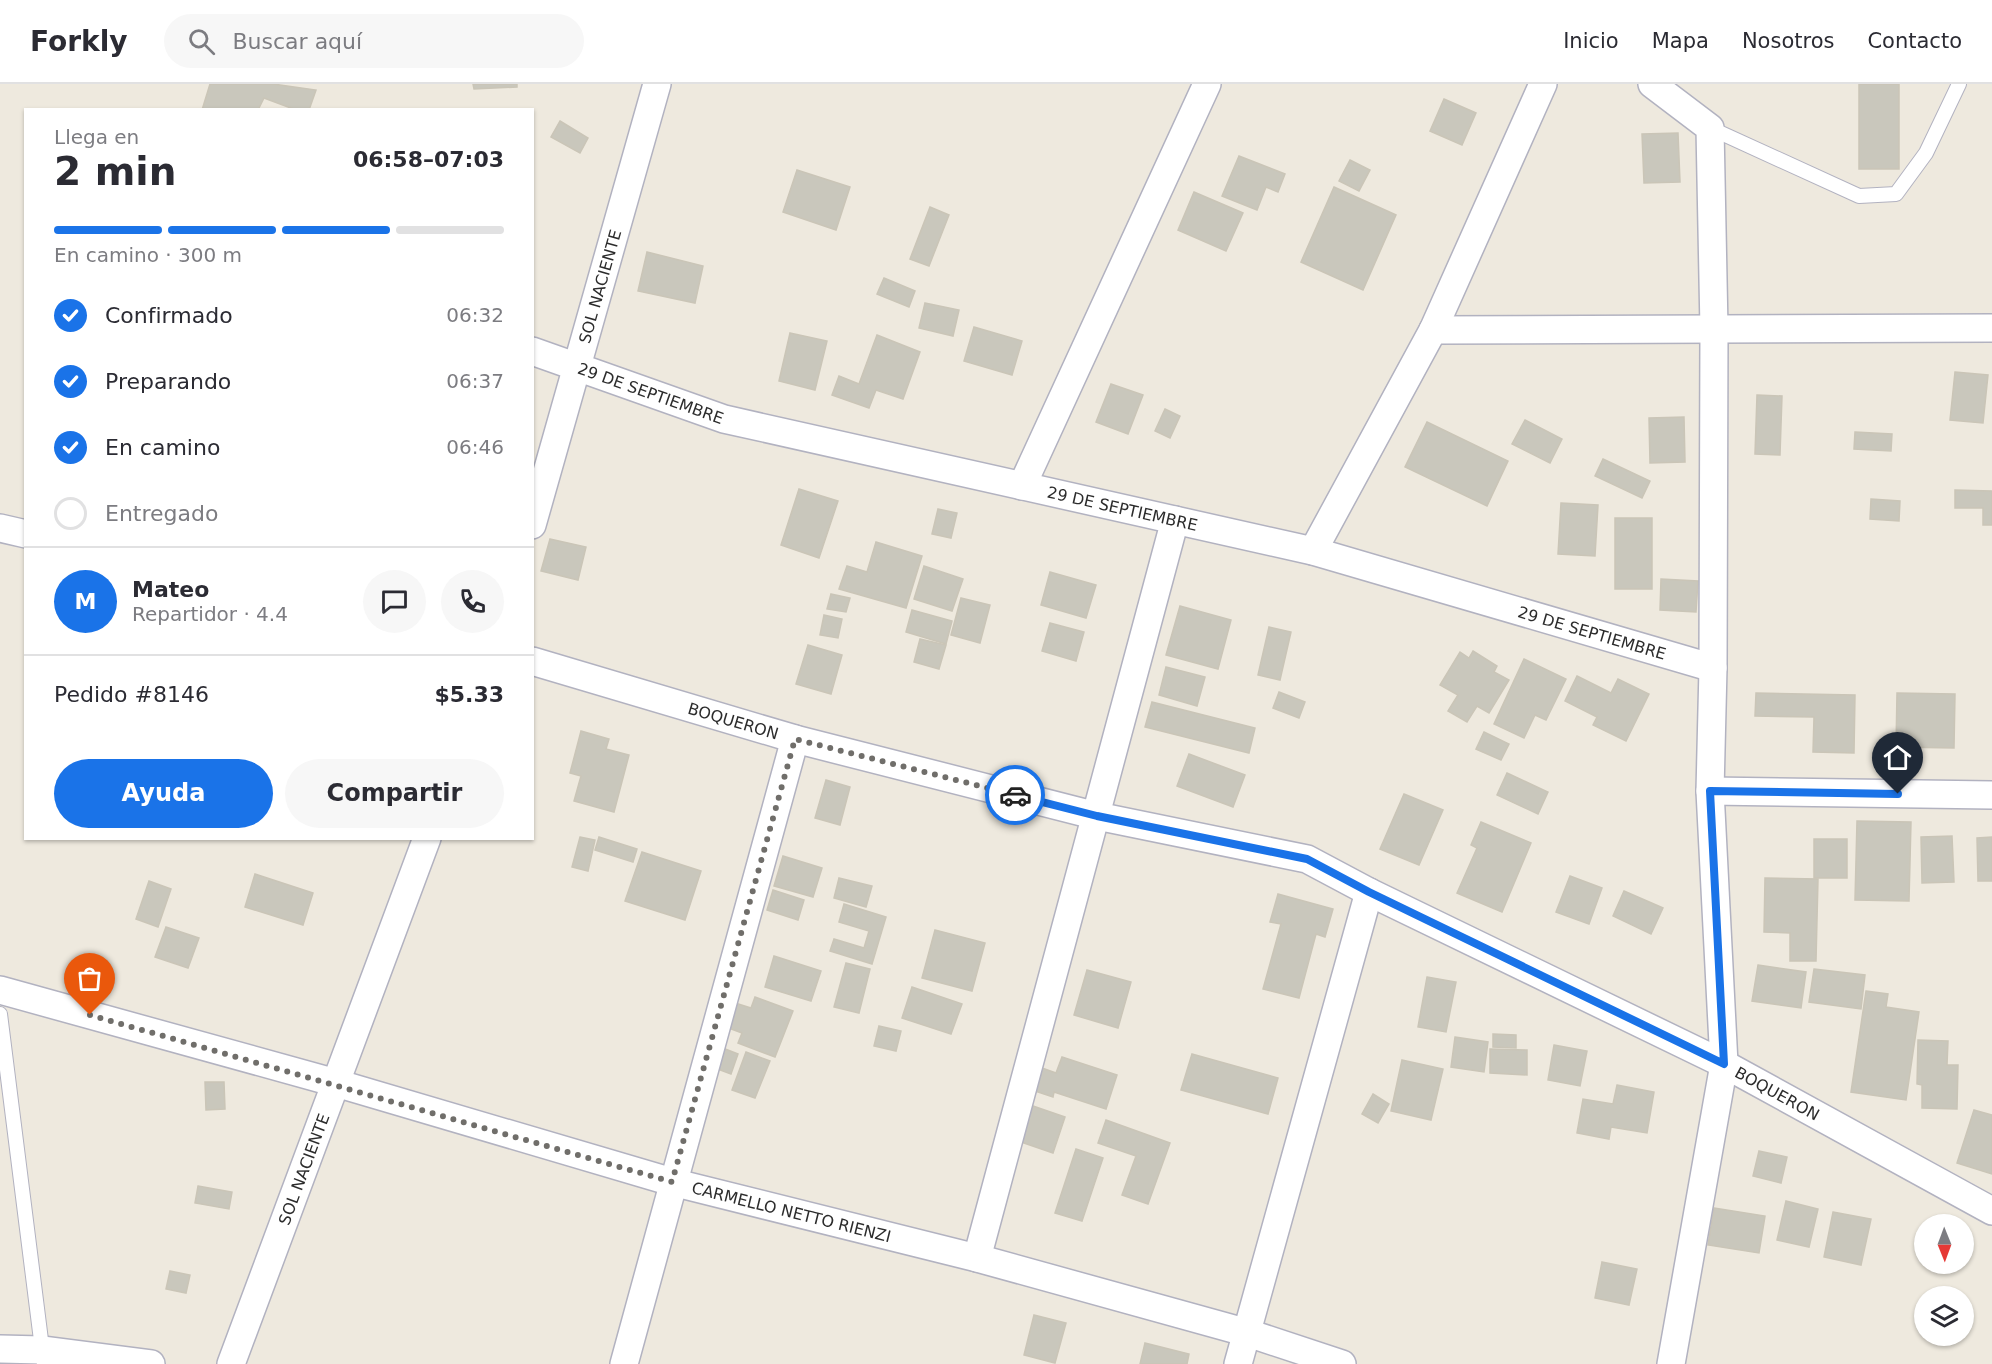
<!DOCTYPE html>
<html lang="es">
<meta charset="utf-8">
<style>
body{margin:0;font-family:"DejaVu Sans",sans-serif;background:#f7f7f7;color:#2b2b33;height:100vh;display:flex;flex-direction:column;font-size:22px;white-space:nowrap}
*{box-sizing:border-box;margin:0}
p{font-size:20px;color:#7c7c81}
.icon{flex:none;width:33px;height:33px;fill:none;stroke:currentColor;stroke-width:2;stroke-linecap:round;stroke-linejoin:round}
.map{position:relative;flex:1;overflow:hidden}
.panel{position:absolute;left:24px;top:24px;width:510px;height:732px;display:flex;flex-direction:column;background:#fff;border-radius:0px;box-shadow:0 2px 4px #0004}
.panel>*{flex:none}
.needle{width:39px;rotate:179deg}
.controls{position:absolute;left:1914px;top:1130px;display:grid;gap:12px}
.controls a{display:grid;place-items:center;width:60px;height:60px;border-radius:50%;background:#fff;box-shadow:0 2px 4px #0004;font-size:30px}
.pin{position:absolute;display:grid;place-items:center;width:51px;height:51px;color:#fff;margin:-62px -26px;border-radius:50% 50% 50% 0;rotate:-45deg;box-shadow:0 0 6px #0007}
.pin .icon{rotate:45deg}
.courier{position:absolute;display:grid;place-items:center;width:60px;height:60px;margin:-30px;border:4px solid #1a73e8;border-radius:50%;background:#fff;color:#222;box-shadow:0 2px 8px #0007}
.overview em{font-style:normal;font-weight:600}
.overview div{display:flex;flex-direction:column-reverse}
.overview{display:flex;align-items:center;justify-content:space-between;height:102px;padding:0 30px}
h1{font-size:39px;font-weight:600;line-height:45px}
.bar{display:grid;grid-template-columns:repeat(4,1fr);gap:9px 6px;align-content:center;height:72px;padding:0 30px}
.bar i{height:8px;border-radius:4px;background:#e1e1e2}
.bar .on{background:#1a73e8}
.bar p{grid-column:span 4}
.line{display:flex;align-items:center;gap:15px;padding:0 30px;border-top:2px solid #e1e1e2}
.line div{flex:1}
.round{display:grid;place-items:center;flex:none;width:63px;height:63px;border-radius:32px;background:#f7f7f7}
ol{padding:0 30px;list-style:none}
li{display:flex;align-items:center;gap:18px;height:66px}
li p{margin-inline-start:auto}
li .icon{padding:6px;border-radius:50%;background:#1a73e8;color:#fff;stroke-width:4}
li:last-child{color:#7c7c81}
li i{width:33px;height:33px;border:3px solid #e1e1e2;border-radius:50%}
.action{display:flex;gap:12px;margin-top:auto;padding:12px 30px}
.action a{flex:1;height:69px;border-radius:36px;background:#1a73e8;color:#fff;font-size:24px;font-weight:600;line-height:69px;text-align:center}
.action a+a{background:#f7f7f7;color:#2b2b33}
header{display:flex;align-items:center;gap:36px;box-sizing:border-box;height:84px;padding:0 30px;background:#fff;border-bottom:2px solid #e1e1e2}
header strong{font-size:28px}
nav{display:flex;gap:33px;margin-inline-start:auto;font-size:21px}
.search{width:420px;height:54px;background:#f7f7f7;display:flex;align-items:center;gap:15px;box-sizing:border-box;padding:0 21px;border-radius:33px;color:#7c7c81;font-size:22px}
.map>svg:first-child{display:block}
.building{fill:#c9c7bc;stroke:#cac5b7;stroke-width:1.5}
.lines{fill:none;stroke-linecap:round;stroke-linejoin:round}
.lane-casing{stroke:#b2b2c0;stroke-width:16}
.street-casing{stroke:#b2b2c0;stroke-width:30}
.lane{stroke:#fff;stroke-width:14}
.street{stroke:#fff;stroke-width:27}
.done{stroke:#706e6a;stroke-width:6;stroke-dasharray:0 10.8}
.route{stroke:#1a73e8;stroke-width:8}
.labels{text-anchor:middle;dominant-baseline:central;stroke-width:4.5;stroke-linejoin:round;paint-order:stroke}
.street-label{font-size:16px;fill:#2c2c2c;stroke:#fff}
</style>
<header>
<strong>Forkly</strong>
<div class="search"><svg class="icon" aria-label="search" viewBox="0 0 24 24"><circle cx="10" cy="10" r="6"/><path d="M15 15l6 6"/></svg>Buscar aquí</div>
<nav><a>Inicio</a><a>Mapa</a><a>Nosotros</a><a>Contacto</a></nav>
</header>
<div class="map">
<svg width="1992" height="1280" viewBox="0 0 1992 1280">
<rect width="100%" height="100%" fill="#eee9de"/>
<g class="building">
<polygon points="210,0 273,0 316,6 309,26 296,26 264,14 258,26 202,26"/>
<polygon points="473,0 517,0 517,3 474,5"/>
<rect x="1859" y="0" width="40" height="85"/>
<polygon points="1444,15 1476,29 1462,61 1430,47"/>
<polygon points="560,37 588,54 580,69 551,53"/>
<polygon points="1678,49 1680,98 1644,99 1642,50"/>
<polygon points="1239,72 1285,90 1278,108 1266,103 1257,126 1222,112"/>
<polygon points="1350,76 1370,86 1359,107 1339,97"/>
<polygon points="797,86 850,103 836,146 783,128"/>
<polygon points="1334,103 1396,131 1363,206 1301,178"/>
<polygon points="1194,108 1243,129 1226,167 1178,146"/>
<polygon points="930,123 949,131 929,182 910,175"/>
<polygon points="647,168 703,182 695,219 638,207"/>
<polygon points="884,194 915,207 909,223 877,210"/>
<polygon points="925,219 959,226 953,252 919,244"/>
<polygon points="974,243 1022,257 1012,291 964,277"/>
<polygon points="790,249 827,257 815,306 779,297"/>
<polygon points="877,251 920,268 903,315 876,306 869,324 832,311 839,292 859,300"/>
<polygon points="1955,288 1988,291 1983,339 1950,336"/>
<polygon points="1111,300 1143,311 1128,350 1096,338"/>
<polygon points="1757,311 1782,312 1780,371 1755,370"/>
<polygon points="1165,325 1180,332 1170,354 1155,347"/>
<polygon points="1684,333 1685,378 1650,379 1649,334"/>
<polygon points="1525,336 1562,355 1550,379 1512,360"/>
<polygon points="1427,338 1508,377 1487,422 1405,383"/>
<polygon points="1855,348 1892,350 1891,367 1854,365"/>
<polygon points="1603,375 1650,397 1642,414 1595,392"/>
<polygon points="799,405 838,417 819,474 781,461"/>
<polygon points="1955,406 1992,407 1992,441 1983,441 1983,424 1955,424"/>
<polygon points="1871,415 1900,417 1899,437 1870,435"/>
<polygon points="1561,419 1598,421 1595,472 1558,470"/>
<polygon points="938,425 957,429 951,454 932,450"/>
<rect x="1615" y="434" width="37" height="71"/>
<polygon points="550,455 586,463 578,496 541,487"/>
<polygon points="876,458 922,472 906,524 839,505 847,482 867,488"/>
<polygon points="924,482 963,495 952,527 914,515"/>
<polygon points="1050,488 1096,501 1086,534 1041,521"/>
<polygon points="1661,495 1698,497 1696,528 1660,526"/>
<polygon points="831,510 850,514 846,528 827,525"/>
<polygon points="961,514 990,521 980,559 951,551"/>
<polygon points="1180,522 1231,536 1218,585 1166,571"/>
<polygon points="912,526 952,537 946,560 906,548"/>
<polygon points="824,531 842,535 838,554 820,551"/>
<polygon points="1050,539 1084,548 1076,577 1042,567"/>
<polygon points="1269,543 1291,548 1280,596 1258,591"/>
<polygon points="920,555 946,561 939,585 914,578"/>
<polygon points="808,561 842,571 831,610 796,600"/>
<polygon points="1473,567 1497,582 1494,588 1509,596 1489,629 1477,622 1467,638 1448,627 1458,611 1440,601 1460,568 1469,574"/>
<polygon points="1524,575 1566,595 1546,636 1535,631 1524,654 1494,640"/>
<polygon points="1166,583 1205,593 1197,622 1159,611"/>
<polygon points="1577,592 1611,609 1618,595 1649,610 1626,657 1593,641 1597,633 1565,617"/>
<polygon points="1279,608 1305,618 1299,634 1273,624"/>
<polygon points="1756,609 1855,611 1854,669 1813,668 1814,633 1755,632"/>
<polygon points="1897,609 1955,610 1954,664 1896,663"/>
<polygon points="1152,618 1255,644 1249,669 1145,643"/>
<polygon points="581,647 609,655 606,665 629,671 614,728 574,717 581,692 570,689"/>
<polygon points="1484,648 1509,660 1501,676 1476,665"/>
<polygon points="1189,670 1245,691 1233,723 1177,702"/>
<polygon points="1507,689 1548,708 1538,730 1497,711"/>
<polygon points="826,696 850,703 840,741 815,734"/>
<polygon points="1404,710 1443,726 1419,781 1380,765"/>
<polygon points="1857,737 1911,738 1909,817 1855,816"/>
<polygon points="1481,738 1531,759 1502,828 1457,809 1477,764 1471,761"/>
<polygon points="1952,752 1954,798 1922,799 1921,753"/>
<polygon points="580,753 595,756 588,787 572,783"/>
<polygon points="599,753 637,765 633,778 595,766"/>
<polygon points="1992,753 1992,797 1978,797 1977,754"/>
<rect x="1814" y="755" width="33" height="39"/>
<polygon points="642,768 701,787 685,836 625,817"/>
<polygon points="783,772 822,784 813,813 774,802"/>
<polygon points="255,790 313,809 303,841 245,823"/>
<polygon points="1570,792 1602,804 1589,840 1556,828"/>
<polygon points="839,794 872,802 866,823 834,814"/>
<polygon points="1765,794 1818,795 1816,877 1790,877 1790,849 1764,848"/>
<polygon points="149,797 171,805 158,843 136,835"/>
<polygon points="773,806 804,816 798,836 767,826"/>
<polygon points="1624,807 1663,824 1651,850 1613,832"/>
<polygon points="1278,810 1333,825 1325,853 1316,850 1299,914 1263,905 1281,840 1270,838"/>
<polygon points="844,820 886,833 872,880 830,867 834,855 864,864 869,847 839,838"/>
<polygon points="166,843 199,854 188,884 155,873"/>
<polygon points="935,846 985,859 972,907 922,894"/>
<polygon points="774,872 821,887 811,917 765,903"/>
<polygon points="846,879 870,885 859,929 834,923"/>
<polygon points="1758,881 1806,888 1801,924 1752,917"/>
<polygon points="1814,885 1865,891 1861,925 1809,918"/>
<polygon points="1087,886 1131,898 1118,944 1074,931"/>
<polygon points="1427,893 1456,898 1446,948 1418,943"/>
<polygon points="912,903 962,920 951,950 902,934"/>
<polygon points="1866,907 1888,910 1886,923 1919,928 1906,1016 1851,1008"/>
<polygon points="755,913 793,927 775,973 738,959 742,949 726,943 735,919 751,924"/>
<polygon points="879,942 901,947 896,967 874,962"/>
<polygon points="1493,950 1516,951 1516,964 1493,963"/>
<polygon points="1455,953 1488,958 1484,988 1451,983"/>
<polygon points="1918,956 1948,957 1947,981 1958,981 1957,1025 1922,1024 1922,1001 1917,1000"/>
<polygon points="715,961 738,970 731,990 707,981"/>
<polygon points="1554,961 1587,967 1580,1002 1548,996"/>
<polygon points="1490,965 1527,966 1527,991 1490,989"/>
<polygon points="746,968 770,977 755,1014 732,1006"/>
<polygon points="1192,970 1278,994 1268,1030 1181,1006"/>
<polygon points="1062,973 1117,991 1106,1025 1054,1008 1053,1013 1035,1007 1042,984 1056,989"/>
<polygon points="1402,976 1443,985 1431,1036 1391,1027"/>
<polygon points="205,998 224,998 225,1025 206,1026"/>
<polygon points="1617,1001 1654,1008 1647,1049 1611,1043 1609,1055 1577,1049 1583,1015 1613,1020"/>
<polygon points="1373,1010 1389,1020 1378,1039 1362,1030"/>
<polygon points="1033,1022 1065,1033 1053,1069 1021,1058"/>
<polygon points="1974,1026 1992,1031 1992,1090 1957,1079"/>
<polygon points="1106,1036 1170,1059 1148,1120 1122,1111 1136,1072 1098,1059"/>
<polygon points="1076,1065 1103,1074 1082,1137 1055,1129"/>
<polygon points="1759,1067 1787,1073 1781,1099 1753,1092"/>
<polygon points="198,1102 232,1108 229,1125 195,1119"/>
<polygon points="1786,1117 1818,1125 1809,1163 1777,1156"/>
<polygon points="1714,1124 1765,1132 1759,1169 1708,1161"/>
<polygon points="1833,1128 1871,1135 1861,1181 1824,1173"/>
<polygon points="1602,1178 1637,1185 1629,1221 1595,1214"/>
<polygon points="170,1187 190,1191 186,1209 166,1205"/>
<polygon points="1034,1231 1066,1239 1055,1279 1024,1271"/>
<polygon points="1145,1259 1189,1270 1187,1280 1140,1280"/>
</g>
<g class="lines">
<defs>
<g id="lane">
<polyline points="1710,44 1859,112 1896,110 1926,69 1959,0"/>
<polyline points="0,930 44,1280"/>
</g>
<g id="street">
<polyline points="1652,0 1710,44 1714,245 1713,584 1710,707 1724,980 1671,1280"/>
<polyline points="1433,246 1992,244"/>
<path id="s1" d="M532,267L724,335L1313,467L1713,584"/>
<polyline points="1022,402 1207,0"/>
<path id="s2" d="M532,441L657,0"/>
<polyline points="0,444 26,450"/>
<polyline points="1313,467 1433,246 1543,0"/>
<path id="s3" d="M532,577L795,655L1097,732L1307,775L1369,808L1724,980L1992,1127"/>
<polyline points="1710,707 1992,711"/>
<path id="s4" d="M0,906L336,999L672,1098L977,1174L1248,1249L1342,1280"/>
<polyline points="977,1174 1175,436"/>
<polyline points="0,1265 42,1266 151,1280"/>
<path id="s5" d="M231,1280L427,754"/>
<polyline points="624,1280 795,655"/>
<polyline points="1238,1280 1369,808"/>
</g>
</defs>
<use href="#lane" class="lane-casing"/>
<use href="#street" class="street-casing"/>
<use href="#lane" class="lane"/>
<use href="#street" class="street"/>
</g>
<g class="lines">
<polyline class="done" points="90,931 672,1098 795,655 1015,711"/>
<polyline class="route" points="1015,711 1097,732 1307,775 1369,808 1724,980 1710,707 1898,710"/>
</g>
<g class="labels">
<g class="street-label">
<text stroke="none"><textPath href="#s2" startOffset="248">SOL NACIENTE</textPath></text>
<text stroke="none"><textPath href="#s1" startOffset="126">29 DE SEPTIEMBRE</textPath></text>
<text stroke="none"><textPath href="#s1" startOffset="612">29 DE SEPTIEMBRE</textPath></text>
<text stroke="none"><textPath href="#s1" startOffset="1098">29 DE SEPTIEMBRE</textPath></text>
<text stroke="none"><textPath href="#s3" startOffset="210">BOQUERON</textPath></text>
<text stroke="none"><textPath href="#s3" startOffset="1326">BOQUERON</textPath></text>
<text stroke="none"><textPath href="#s5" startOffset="208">SOL NACIENTE</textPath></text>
<text stroke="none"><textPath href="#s4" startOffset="822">CARMELLO NETTO RIENZI</textPath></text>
</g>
</g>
</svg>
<div class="controls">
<a><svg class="needle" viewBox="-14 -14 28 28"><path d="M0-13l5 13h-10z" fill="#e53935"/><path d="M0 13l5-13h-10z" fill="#7c7c81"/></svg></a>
<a><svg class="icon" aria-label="layers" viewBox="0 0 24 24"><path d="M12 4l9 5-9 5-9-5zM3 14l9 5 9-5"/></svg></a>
</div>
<div class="pin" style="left:90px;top:931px;background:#ea580c"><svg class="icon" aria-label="bag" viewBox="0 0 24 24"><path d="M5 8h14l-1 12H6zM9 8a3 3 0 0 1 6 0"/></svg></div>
<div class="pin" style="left:1898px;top:710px;background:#1f2937"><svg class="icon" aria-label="home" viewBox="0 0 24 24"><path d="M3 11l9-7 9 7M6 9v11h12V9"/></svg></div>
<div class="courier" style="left:1015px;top:711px"><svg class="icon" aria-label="car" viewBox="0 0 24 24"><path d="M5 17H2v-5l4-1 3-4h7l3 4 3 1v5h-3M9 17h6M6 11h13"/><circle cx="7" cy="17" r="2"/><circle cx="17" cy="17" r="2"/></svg></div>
<section class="panel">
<div class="overview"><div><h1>2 min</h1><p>Llega en</p></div><em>06:58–07:03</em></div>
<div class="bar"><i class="on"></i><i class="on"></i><i class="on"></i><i></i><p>En camino · 300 m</p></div>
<ol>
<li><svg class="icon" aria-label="check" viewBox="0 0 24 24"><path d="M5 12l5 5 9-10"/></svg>Confirmado<p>06:32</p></li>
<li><svg class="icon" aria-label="check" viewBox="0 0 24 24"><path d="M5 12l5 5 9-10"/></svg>Preparando<p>06:37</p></li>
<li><svg class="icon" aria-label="check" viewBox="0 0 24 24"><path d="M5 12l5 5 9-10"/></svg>En camino<p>06:46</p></li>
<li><i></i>Entregado</li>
</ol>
<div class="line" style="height:108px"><b class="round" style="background:#1a73e8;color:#fff">M</b><div><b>Mateo</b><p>Repartidor · 4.4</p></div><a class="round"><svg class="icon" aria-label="chat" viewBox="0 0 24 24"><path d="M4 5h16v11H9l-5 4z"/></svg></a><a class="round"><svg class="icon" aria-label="phone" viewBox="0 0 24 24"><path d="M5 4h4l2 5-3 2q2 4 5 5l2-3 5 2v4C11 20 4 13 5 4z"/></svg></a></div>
<div class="line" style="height:78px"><div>Pedido #8146</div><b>$5.33</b></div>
<div class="action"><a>Ayuda</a><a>Compartir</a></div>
</section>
</div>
